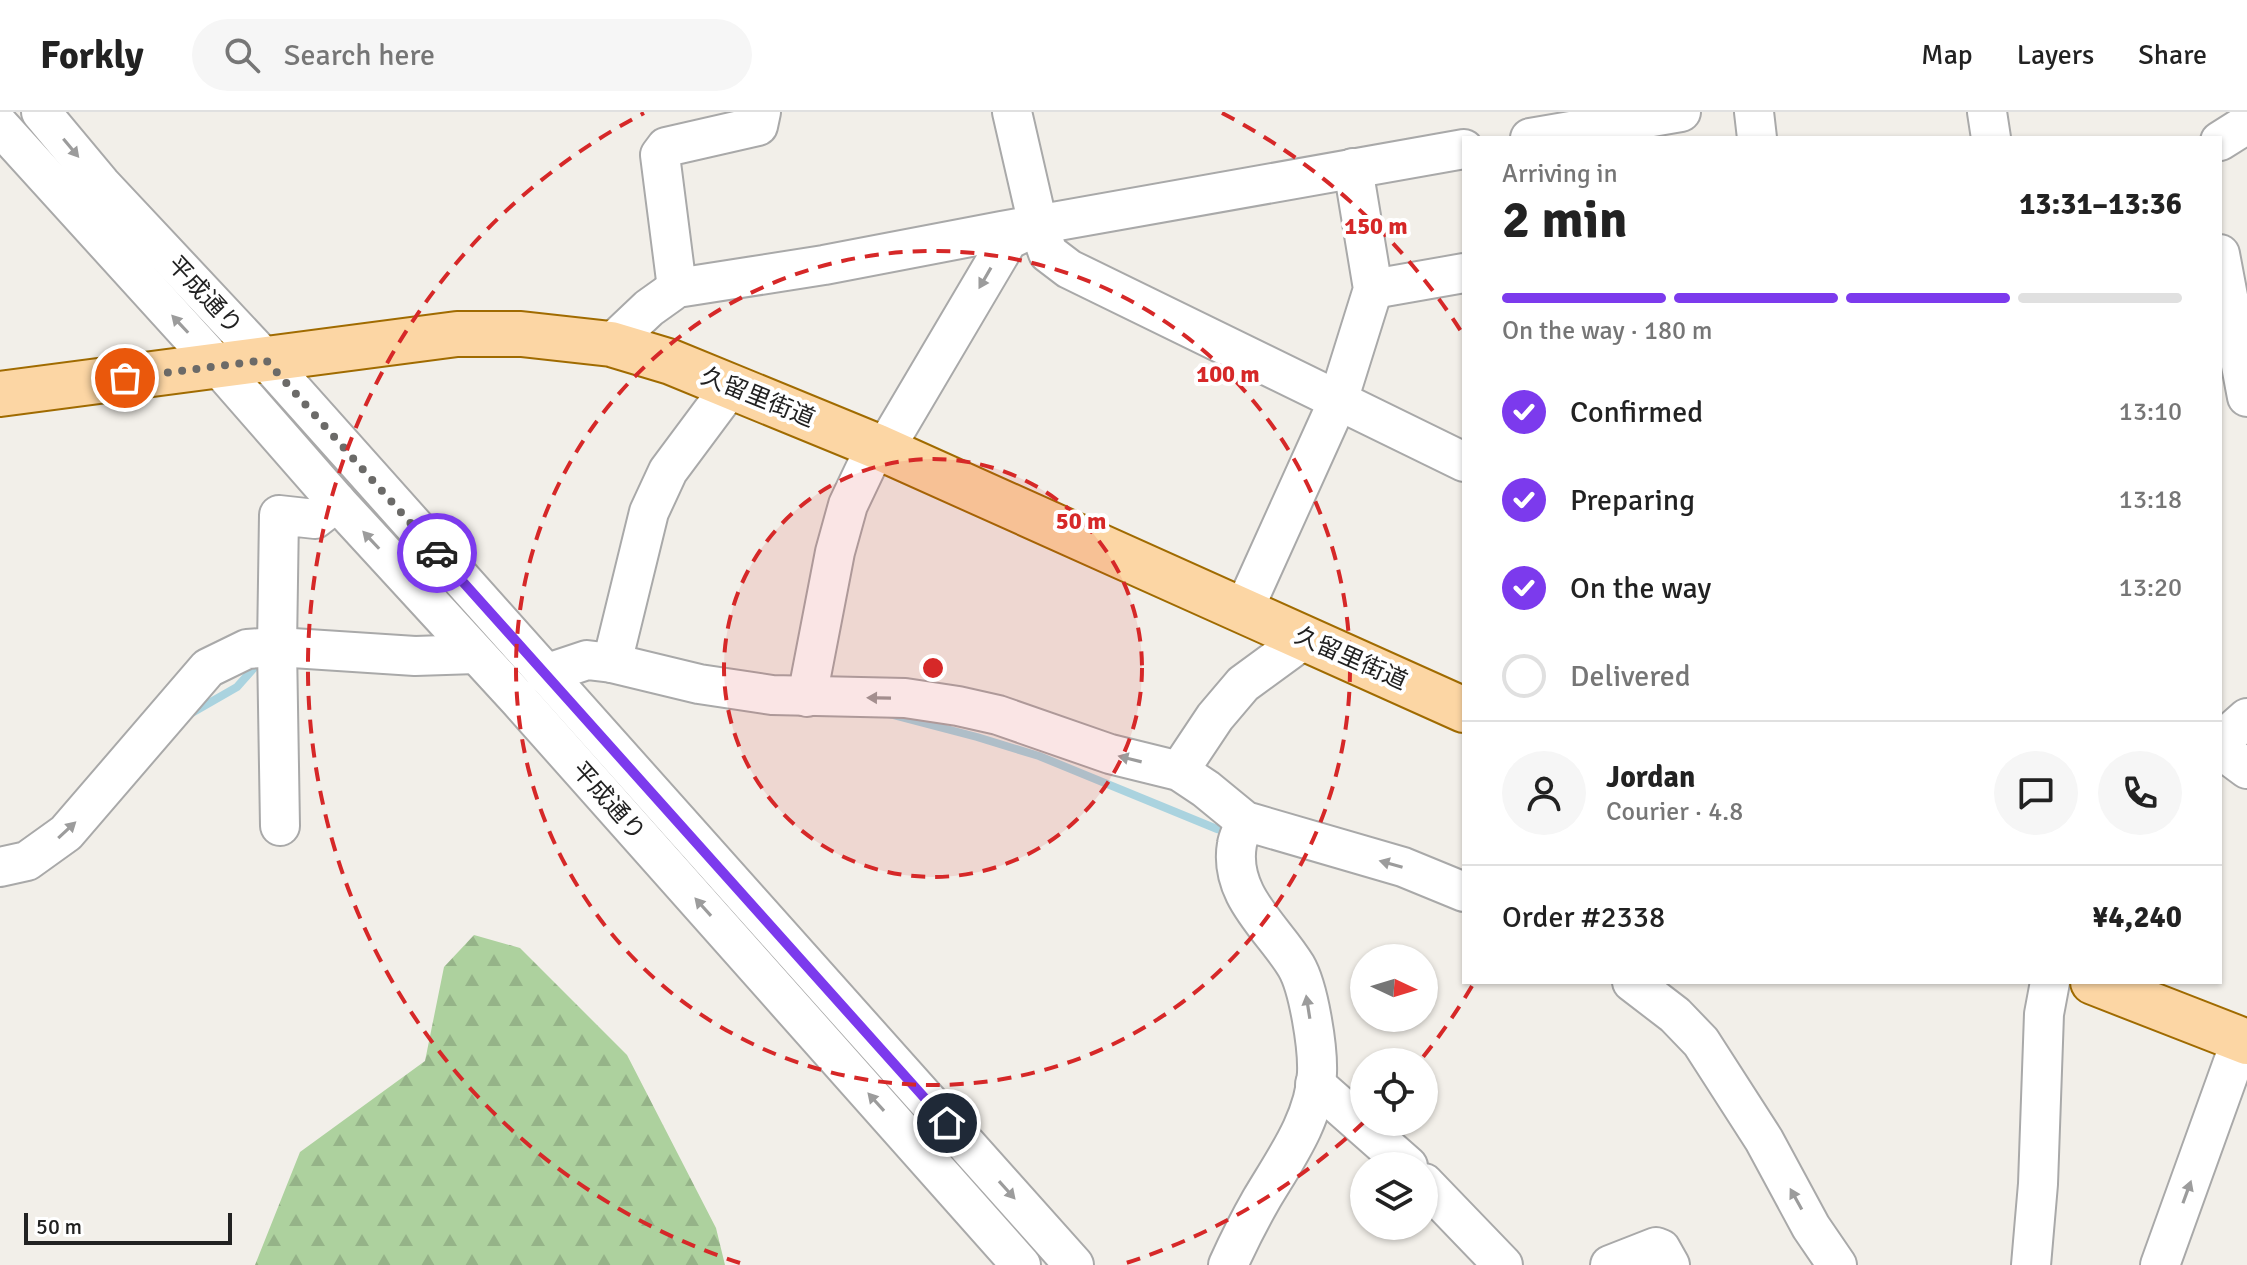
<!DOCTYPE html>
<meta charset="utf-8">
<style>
body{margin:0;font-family:Signika,"Noto Sans JP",sans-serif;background:#f6f6f6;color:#222;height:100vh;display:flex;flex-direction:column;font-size:30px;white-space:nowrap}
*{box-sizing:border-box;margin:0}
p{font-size:26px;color:#767676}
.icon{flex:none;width:44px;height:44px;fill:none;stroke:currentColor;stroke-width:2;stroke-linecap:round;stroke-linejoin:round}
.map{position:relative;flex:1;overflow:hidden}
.sheet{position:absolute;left:1462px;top:24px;width:760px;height:848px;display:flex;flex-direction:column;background:#fff;border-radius:0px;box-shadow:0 2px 6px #0004}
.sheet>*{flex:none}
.needle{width:52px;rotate:94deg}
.controls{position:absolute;left:1350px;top:832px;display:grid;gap:16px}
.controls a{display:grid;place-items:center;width:88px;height:88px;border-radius:50%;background:#fff;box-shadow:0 2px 6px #0004;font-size:40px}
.scale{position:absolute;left:24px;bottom:20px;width:208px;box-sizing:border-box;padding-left:8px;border:4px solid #222;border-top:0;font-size:22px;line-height:28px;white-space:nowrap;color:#222;-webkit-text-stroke:6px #fff;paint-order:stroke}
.pin{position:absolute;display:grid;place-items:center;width:68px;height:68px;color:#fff;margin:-34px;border:4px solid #fff;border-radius:50%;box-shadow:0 2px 8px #0007}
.courier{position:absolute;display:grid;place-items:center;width:80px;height:80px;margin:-40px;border:6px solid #7c3aed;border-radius:50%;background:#fff;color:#222;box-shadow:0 2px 10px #0007}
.overview em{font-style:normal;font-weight:700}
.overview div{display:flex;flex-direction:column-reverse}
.overview{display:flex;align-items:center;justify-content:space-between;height:136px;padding:0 40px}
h1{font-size:52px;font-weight:700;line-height:60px}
.bar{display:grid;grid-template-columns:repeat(4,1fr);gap:12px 8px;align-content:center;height:96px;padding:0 40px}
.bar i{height:10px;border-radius:6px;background:#e0e0e0}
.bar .selected{background:#7c3aed}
.bar p{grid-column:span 4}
.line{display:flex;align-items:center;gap:20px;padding:0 40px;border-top:2px solid #e0e0e0}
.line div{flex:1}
.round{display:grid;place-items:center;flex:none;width:84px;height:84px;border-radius:42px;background:#f6f6f6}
ol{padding:0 40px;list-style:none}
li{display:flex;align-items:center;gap:24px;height:88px}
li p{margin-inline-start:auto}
li .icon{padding:8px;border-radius:50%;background:#7c3aed;color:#fff;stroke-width:4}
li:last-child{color:#767676}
li i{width:44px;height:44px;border:4px solid #e0e0e0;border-radius:50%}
header{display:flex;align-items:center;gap:48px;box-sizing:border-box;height:112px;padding:0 40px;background:#fff;border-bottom:2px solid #e0e0e0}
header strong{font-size:38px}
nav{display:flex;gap:44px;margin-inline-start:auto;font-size:28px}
.search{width:560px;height:72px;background:#f6f6f6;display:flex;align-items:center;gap:20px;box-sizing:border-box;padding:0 28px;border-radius:44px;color:#767676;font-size:30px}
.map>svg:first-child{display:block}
.forest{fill:url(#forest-firs)}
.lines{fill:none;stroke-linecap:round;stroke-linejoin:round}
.stream{stroke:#aad3df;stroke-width:8}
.minor-casing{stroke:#a9a9a9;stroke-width:42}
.major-casing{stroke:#a06b00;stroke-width:48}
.minor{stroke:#fff;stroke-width:38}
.major{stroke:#fcd6a4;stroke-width:44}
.oneway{fill:#9c9c9c}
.done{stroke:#6b6a68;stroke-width:8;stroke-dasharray:0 14.4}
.route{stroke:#7c3aed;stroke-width:10}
.ring{fill:none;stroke:#d62828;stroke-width:4;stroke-dasharray:14 10}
.labels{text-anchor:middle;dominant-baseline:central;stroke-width:8;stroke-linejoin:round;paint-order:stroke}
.street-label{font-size:24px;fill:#222;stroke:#fff}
.centre{fill:#d62828;stroke:#fff;stroke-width:4}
.ring-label{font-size:24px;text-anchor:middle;font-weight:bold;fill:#d62828;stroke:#fff;stroke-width:8;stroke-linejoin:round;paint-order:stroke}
</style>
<header>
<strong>Forkly</strong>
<div class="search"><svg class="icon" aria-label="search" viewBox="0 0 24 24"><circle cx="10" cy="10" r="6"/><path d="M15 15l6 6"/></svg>Search here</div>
<nav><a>Map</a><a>Layers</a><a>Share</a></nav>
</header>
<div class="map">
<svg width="2247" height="1153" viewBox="0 0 2247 1153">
<defs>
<pattern id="forest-firs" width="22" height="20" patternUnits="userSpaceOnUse" patternTransform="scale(2)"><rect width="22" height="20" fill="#add19e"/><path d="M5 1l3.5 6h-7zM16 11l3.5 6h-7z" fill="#95b388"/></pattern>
</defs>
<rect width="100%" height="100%" fill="#f2efe9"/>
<polygon class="forest" points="474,823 520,836 627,943 716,1116 725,1153 255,1153 300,1040 425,949 444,855"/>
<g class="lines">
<g class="stream">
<polyline points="190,602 237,575 261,548"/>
<polyline points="889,602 977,625 1039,644 1217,717 1231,720"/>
</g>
<defs>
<g id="minor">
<polyline points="41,0 101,72 266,248 1074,1153"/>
<polyline points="1012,0 1038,113 1048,141 1069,157 1464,350"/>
<polyline points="1754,0 1757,26"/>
<polyline points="1987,0 1991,26"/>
<polyline points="0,14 218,254 337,390 519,588 1021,1153"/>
<polyline points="1530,26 1681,0"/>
<polyline points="2220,29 2247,12"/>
<polyline points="2220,142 2247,285"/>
<polyline points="677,176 660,43 666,35 758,14 761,0"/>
<polyline points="1373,177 1464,161"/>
<polyline points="611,232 649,196 677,176 824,153 1002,119 1464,37"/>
<polyline points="884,338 1008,128 1035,115"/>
<polyline points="1244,497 1338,289 1373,177 1353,56"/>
<polyline points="612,551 649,400 668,359 732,273"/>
<polyline points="545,562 587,548 612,551 699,572 772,583 905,586 958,594 998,603 1110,642 1179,659 1206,677 1245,709 1403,755 1464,780"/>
<polyline points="807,585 835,440 848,393 876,334"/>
<polyline points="2220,630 2247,606"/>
<polyline points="2220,637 2247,657"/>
<polyline points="1179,659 1215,605 1243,572 1306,526"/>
<polyline points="280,714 277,535 279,403 315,407 337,390"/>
<polyline points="0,755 27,749 66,721 208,556 247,537 277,535 415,544 476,542"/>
<polyline points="1632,870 1675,903 1701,930 1764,1028 1811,1115 1837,1153"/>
<polyline points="1315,972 1408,1054"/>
<polyline points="1424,1071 1503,1153"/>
<path d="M1228,1153C1238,1131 1249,1109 1261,1088C1284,1049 1315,1007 1317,961C1318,936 1309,876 1296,854C1273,816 1228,783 1237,732C1238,725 1243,717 1245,709"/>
<polyline points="1610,1153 1656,1135 1661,1137 1670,1153"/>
<polyline points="2031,1153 2038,1072 2044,902 2050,870"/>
<polyline points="2160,1153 2241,928"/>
</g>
<g id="major">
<polyline points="0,282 457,222 521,222 611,232 671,250 876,334 1464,598"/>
<polyline points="2093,870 2247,930"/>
</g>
</defs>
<use href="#minor" class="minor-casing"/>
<use href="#major" class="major-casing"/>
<use href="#minor" class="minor"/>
<use href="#major" class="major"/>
</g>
<defs><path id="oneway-solid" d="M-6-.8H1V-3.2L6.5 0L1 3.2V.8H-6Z" transform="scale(2)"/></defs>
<g class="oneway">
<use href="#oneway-solid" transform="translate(71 36) rotate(50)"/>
<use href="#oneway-solid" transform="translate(985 166) rotate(120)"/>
<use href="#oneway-solid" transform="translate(180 212) rotate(-133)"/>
<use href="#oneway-solid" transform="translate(371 428) rotate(-133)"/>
<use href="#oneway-solid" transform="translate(879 586) rotate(-179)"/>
<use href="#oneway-solid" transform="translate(1130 647) rotate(-166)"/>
<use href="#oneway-solid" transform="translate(67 718) rotate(-43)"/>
<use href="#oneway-solid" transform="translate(1391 752) rotate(-164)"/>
<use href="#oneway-solid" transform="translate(703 795) rotate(-132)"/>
<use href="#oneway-solid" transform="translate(1308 895) rotate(-99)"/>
<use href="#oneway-solid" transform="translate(876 990) rotate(-132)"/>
<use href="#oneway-solid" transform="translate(1007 1078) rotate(48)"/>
<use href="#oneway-solid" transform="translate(2187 1080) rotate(-70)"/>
<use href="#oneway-solid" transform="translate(1796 1087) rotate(-119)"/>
</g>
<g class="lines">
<polyline class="done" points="125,266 266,248 437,441"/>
<polyline class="route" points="437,441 947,1011"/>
</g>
<circle cx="933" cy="556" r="209" fill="#d62828" fill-opacity=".12"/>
<g class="ring">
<circle cx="933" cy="556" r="209"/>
<circle cx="933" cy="556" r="417"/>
<path d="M1472 874A626 626 0 0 1 1419 950M1364 1010A626 626 0 0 1 1126 1151M740 1151A626 626 0 0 1 644 1M1222 1A626 626 0 0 1 1464 224"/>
</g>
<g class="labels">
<g class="street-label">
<text transform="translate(205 183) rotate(47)">平成通り</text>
<text transform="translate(758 285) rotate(22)">久留里街道</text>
<text transform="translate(1351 546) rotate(24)">久留里街道</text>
<text transform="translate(609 689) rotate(48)">平成通り</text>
</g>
</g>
<circle cx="933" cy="556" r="12" class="centre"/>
<g class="ring-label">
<text x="1376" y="122">150 m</text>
<text x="1228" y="270">100 m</text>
<text x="1081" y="417">50 m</text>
</g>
</svg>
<div class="controls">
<a><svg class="needle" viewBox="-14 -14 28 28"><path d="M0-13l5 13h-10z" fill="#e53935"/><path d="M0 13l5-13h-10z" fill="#767676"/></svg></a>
<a><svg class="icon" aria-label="locate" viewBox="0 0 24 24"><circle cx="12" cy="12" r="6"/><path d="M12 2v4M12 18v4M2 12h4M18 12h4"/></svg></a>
<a><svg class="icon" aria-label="layers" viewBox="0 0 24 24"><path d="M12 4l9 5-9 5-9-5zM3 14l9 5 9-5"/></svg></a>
</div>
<div class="scale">50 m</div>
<div class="pin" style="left:125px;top:266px;background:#ea580c"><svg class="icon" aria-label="bag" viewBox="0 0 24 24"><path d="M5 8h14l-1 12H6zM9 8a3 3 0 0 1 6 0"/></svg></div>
<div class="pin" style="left:947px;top:1011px;background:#1f2937"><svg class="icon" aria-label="home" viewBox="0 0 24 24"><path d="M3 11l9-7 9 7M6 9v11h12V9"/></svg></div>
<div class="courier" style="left:437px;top:441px"><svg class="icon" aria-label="car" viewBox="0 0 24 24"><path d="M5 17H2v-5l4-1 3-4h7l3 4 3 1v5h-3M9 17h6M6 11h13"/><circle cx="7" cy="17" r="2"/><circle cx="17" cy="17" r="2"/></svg></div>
<section class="sheet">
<div class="overview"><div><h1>2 min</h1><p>Arriving in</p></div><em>13:31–13:36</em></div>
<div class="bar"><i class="selected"></i><i class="selected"></i><i class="selected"></i><i></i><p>On the way · 180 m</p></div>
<ol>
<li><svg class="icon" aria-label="check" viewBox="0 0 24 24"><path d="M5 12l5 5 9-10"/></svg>Confirmed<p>13:10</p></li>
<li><svg class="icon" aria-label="check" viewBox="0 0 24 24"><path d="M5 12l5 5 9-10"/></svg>Preparing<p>13:18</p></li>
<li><svg class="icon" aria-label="check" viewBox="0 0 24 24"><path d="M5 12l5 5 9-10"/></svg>On the way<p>13:20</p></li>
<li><i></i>Delivered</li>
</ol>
<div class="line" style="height:144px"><a class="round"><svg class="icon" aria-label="person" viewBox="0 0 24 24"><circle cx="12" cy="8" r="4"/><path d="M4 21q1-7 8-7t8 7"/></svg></a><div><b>Jordan</b><p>Courier · 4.8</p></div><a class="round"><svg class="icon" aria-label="chat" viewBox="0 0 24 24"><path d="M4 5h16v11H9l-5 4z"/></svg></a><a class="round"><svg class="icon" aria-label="phone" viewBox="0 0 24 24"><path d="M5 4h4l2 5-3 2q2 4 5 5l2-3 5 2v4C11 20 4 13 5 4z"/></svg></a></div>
<div class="line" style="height:104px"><div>Order #2338</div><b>¥4,240</b></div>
</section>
</div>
